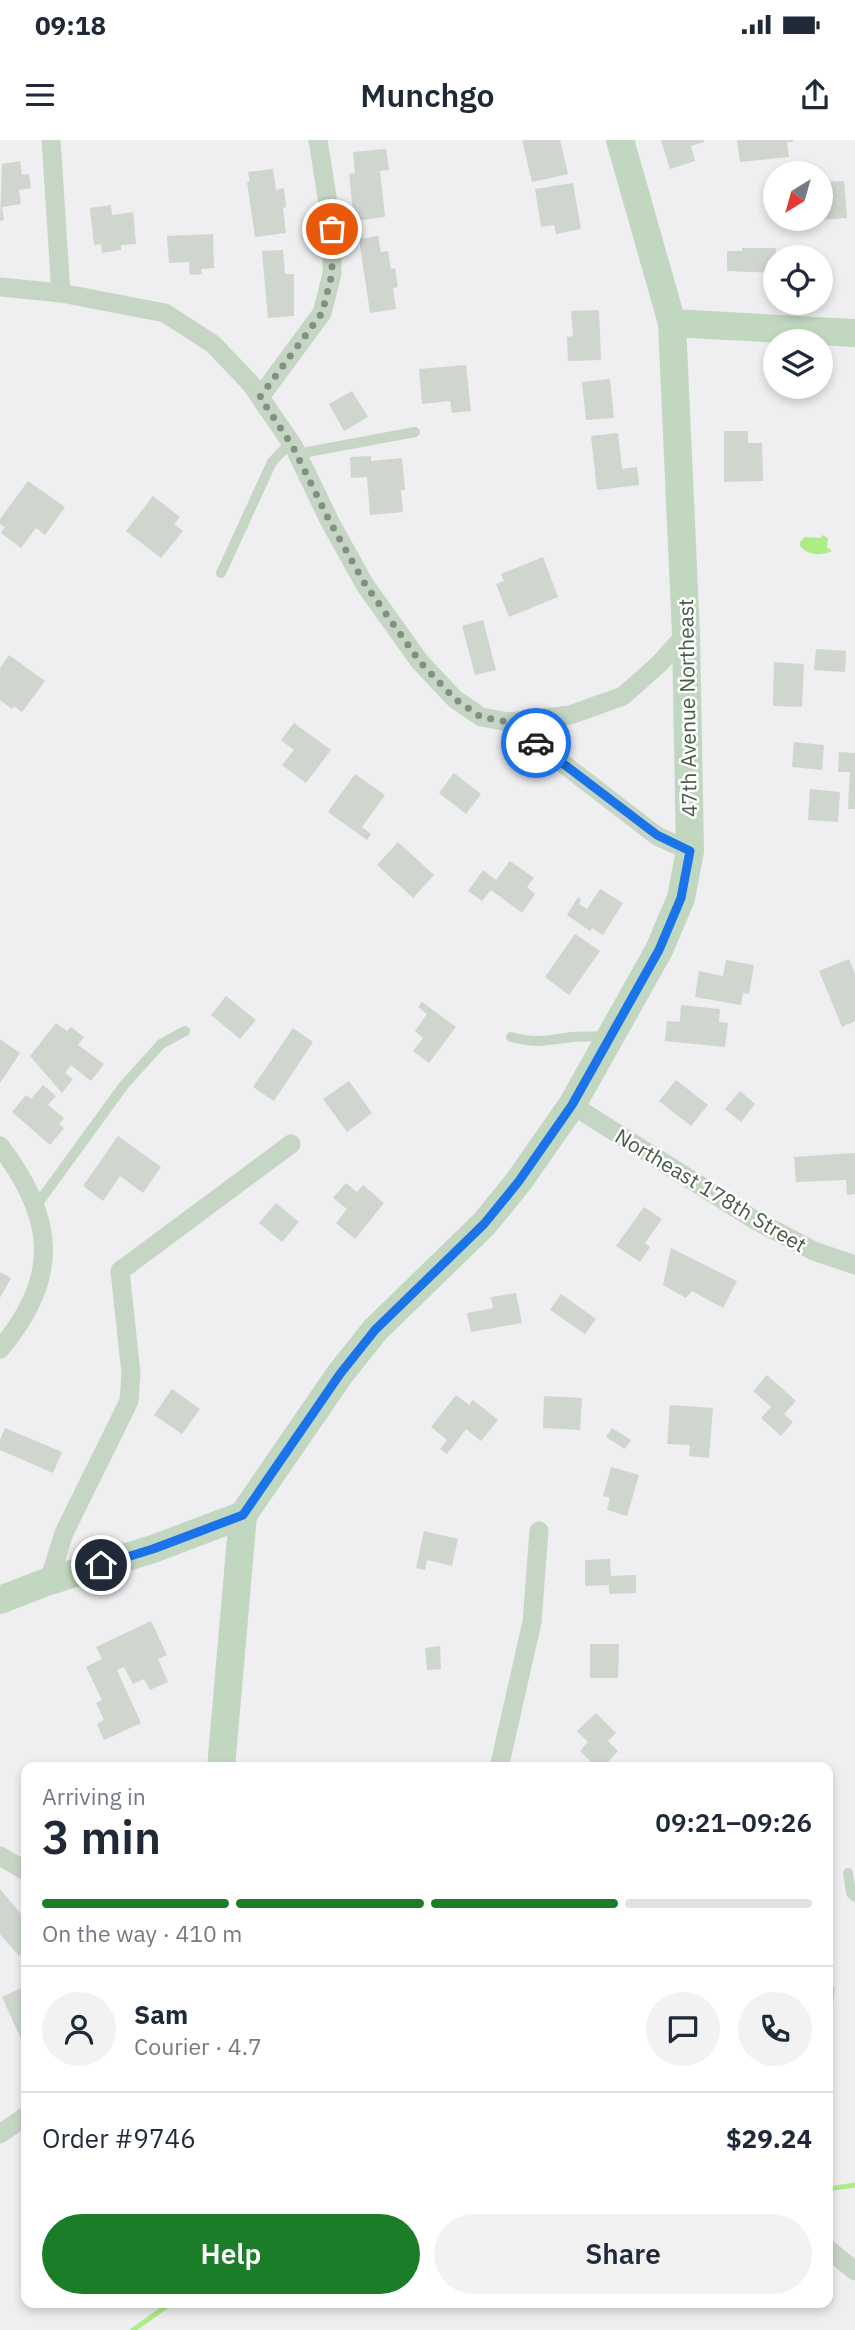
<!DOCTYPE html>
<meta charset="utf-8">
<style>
body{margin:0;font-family:"IBM Plex Sans",sans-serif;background:#f2f2f3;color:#1f2937;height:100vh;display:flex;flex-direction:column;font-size:26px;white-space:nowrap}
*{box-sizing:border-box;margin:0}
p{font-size:23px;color:#747a83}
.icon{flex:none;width:38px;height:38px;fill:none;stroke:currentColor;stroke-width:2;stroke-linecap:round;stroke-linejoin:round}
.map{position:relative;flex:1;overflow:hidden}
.details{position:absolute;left:21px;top:1622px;width:812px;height:546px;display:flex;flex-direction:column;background:#fff;border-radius:14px;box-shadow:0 4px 10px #0003}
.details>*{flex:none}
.needle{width:46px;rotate:217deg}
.buttons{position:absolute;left:763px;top:21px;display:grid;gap:14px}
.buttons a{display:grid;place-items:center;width:70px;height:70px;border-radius:50%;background:#fff;box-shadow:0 4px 10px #0003;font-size:35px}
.pin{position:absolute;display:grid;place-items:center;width:60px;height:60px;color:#fff;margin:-30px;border:4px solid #fff;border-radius:50%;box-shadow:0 2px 7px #0007}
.courier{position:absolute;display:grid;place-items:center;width:70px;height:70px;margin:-35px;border:5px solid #1a73e8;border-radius:50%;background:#fff;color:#222;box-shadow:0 2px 9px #0007}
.head em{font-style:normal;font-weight:600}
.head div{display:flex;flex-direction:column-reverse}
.head{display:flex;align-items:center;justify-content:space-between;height:119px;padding:0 21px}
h1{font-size:46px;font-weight:600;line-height:52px}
.bar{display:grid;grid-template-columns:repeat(4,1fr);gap:10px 7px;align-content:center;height:84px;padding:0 21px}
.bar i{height:9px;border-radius:5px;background:#e0e1e3}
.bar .on{background:#1c7d28}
.bar p{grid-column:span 4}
.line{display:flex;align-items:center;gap:18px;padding:0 21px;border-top:2px solid #e0e1e3}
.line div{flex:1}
.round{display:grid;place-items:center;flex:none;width:74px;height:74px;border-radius:37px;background:#f2f2f3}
.cta{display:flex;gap:14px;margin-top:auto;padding:14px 21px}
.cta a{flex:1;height:80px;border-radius:42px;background:#1c7d28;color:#fff;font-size:28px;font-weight:600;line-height:80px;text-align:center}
.cta a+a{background:#f2f2f3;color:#1f2937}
.status{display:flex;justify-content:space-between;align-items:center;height:49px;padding:0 35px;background:#fff;direction:ltr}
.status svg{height:19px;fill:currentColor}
header{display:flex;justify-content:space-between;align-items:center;height:91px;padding:0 21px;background:#fff;font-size:32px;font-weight:600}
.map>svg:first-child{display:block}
.water{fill:#aded87}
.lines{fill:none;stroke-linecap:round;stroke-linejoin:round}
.stream{stroke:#aded87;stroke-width:5}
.building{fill:#ced6ce}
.lane{stroke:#c6d6c4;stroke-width:10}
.street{stroke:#c6d6c4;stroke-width:19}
.secondary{stroke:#c1d7c0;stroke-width:28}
.done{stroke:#828f82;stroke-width:7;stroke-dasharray:0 12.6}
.route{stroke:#1a73e8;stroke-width:9}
.labels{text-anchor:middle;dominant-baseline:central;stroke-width:5;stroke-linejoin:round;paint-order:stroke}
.street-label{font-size:21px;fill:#485c46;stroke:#fff}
</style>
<div class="status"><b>09:18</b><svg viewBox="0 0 49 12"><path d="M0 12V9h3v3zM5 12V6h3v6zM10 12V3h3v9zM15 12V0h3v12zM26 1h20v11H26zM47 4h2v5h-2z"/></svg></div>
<header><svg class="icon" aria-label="menu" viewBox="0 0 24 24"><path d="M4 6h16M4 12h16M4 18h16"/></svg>Munchgo<svg class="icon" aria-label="share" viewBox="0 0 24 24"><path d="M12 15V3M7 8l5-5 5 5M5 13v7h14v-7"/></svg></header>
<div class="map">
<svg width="855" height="2190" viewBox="0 0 855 2190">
<rect width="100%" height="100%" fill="#efeef1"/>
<path class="water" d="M822,395L828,398L827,407L832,411C820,416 809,416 800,406V402L805,397L821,398Z"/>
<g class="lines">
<g class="stream">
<polyline points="828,2049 855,2045"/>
<polyline points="133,2190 171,2163"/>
</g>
</g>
<g class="building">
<polygon points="522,0 560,0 568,34 532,42"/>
<polygon points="661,0 704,0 704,2 691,6 695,21 670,29"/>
<polygon points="737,0 793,0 793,2 787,2 789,17 740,22"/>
<polygon points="386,9 389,30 380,31 385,77 354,81 349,34 355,33 353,12"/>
<polygon points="20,21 22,35 29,34 31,48 19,50 21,64 2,67 4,80 0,81 2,24"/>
<polygon points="273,29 276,50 284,48 286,67 283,68 286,93 255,97 247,42 250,42 248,32"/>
<polygon points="844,41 847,78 821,80 821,42"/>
<polygon points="573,43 581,89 556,94 554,85 541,87 535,49"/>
<polygon points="111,65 112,75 133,72 136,104 121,105 121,110 102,113 101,104 94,105 90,68"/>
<polygon points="213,94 214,128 201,129 202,134 190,135 189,122 169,123 167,96"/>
<polygon points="378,96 381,112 388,111 391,129 395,128 398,147 393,148 396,169 370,173 359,99"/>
<polygon points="742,108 776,108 775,133 727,131 727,111 742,111"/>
<polygon points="283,110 285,134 294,134 294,176 268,178 262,111"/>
<polygon points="599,170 601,220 568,221 567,197 573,196 571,171"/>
<polygon points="466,225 471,271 452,273 450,261 422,264 419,229"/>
<polygon points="610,239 614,278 586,280 582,242"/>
<polygon points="352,251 368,277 344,291 329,264"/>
<polygon points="724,291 748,291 748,303 762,303 763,341 724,342"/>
<polygon points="618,293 622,329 637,327 639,345 597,350 591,296"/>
<polygon points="371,316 371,321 402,318 405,350 401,350 403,372 370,375 367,337 351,338 350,317"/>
<polygon points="28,341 65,367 45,395 36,388 21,408 1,393 5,387 0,384 0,379"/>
<polygon points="153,356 180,377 174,384 183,391 161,418 126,391"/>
<polygon points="543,417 558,457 509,477 496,444 504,441 501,434"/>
<polygon points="483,480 496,530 475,535 462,486"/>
<polygon points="816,509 846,511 845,532 814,530"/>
<polygon points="9,515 45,541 22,572 14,566 12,569 0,560 0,528"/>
<polygon points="774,522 804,524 802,567 773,566"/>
<polygon points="294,583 331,610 306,643 282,625 294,610 281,600"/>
<polygon points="794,602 824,605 822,630 792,627"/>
<polygon points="839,612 855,613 855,669 848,669 850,632 838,632"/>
<polygon points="454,633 481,654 466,674 439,653"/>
<polygon points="355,634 385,655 362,687 371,694 367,700 328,672"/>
<polygon points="810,649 840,652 838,682 808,680"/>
<polygon points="398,702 434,735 413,758 377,725"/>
<polygon points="510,721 534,738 527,747 535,754 522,773 491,750 482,761 468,751 483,730 496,740"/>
<polygon points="600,749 623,763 603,795 592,788 590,791 567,775 578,757 581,760 579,764 587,769"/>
<polygon points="575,794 600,811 569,855 545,837"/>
<polygon points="849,819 855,834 855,881 842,887 819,831"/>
<polygon points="726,820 754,825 749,854 743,853 741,865 695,857 699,831 723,836"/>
<polygon points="226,856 256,880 240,899 211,875"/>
<polygon points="422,862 456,887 429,923 413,911 423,898 415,891 427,874 418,867"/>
<polygon points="681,865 720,869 719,882 728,883 725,907 665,901 667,881 680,882"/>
<polygon points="56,883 67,891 71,887 84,897 78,905 104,924 91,941 71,925 65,933 73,939 62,953 30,916"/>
<polygon points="293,888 313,902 274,961 253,947"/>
<polygon points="0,899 20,913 0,943"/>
<polygon points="676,940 708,965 691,986 659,961"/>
<polygon points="349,941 372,973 347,992 323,959"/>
<polygon points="43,945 56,956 48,965 64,978 59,984 64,988 50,1005 12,972 26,955 31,959"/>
<polygon points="740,951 755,964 741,982 725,969"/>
<polygon points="118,996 161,1027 143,1053 120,1036 103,1061 83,1046"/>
<polygon points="855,1013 855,1054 847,1055 846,1040 796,1042 794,1017"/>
<polygon points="346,1043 357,1052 363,1045 384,1063 355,1099 336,1083 347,1069 333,1058"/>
<polygon points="276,1063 299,1082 282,1102 259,1083"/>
<polygon points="644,1067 662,1079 645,1103 650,1107 640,1122 616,1106"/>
<polygon points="671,1108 737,1141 723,1168 692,1151 686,1158 663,1145"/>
<polygon points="0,1132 11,1138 0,1158"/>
<polygon points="516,1153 522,1183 471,1192 467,1173 493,1168 491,1157"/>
<polygon points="561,1154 596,1179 585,1194 550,1170"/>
<polygon points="767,1235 796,1261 784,1274 793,1282 781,1296 761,1278 771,1267 753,1251"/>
<polygon points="172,1249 200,1269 182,1294 154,1275"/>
<polygon points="456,1255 469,1265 473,1260 498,1280 481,1301 466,1289 447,1314 440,1309 447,1300 431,1287"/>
<polygon points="544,1256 582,1258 580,1290 543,1288"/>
<polygon points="670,1265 713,1268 709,1318 689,1316 690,1305 667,1304"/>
<polygon points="5,1288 62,1312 53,1333 0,1310 0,1300"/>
<polygon points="612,1288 631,1300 625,1309 606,1297"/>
<polygon points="611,1327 639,1335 627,1376 607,1370 610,1358 603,1356"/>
<polygon points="424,1391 458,1399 452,1426 427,1420 425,1430 416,1428"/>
<polygon points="610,1419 611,1436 636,1435 636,1453 609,1454 609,1445 585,1446 585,1420"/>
<polygon points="151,1481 167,1515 158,1519 168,1542 150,1550 144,1539 133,1544 124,1527 117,1530 141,1583 104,1600 97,1584 104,1580 96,1563 102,1560 86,1527 102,1519 96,1507"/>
<polygon points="590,1504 619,1504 618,1538 590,1538"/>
<polygon points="440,1506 441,1529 427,1530 425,1508"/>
<polygon points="596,1573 616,1593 608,1601 618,1611 608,1622 614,1628 586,1628 585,1626 590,1621 580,1611 588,1602 577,1591"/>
<polygon points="0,1749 26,1780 26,1809 19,1816 0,1794"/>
<polygon points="26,1846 26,1910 2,1857"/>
<polygon points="828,1846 835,1847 833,1864 828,1863"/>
</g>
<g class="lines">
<g class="lane">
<polyline points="297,314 415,292"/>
<polyline points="221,433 272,322 290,303"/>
<path d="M511,897C536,904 548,900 572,897C583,896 595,897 606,896"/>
<polyline points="36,1066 124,945 161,904 185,891"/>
<polyline points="848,1733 851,1753 855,1757"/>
</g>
<g class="street">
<polyline points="51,0 61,153"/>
<polyline points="0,147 61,153 165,173 213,204 251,244 294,307 330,382 365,445 420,522 455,559 481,577 509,582 570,575 623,556 659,524 686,494"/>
<polyline points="260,257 322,173 332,134 332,89 318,0"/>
<polyline points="509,582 657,696 690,711"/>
<polyline points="572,965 755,1080 814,1111 855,1125"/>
<path d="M0,1006C55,1078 61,1137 0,1209"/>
<polyline points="49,1441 64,1393 129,1261 131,1233 120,1131 291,1004"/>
<polyline points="499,1628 532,1482 539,1391"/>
<polyline points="0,1716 26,1731"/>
<polyline points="0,1994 26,1976"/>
<polyline points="828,2109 855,2131"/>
</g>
<g class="secondary">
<polyline points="672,183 855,193"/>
<polyline points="0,1460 49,1441 153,1409 243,1375"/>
<polyline points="221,1628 243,1375 340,1234 375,1190 484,1084 519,1041 572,965 659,810 681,758 690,711 686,494 672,183 620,0"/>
</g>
</g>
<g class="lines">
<polyline class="done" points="332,89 332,134 322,173 260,257 293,307 330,382 365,444 420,522 455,559 481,577 509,582 536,603"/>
<polyline class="route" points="101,1425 153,1409 243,1375 340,1234 375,1190 484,1084 519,1041 572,965 659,810 681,758 690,711 657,695 536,603"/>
</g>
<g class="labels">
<g class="street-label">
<text transform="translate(687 568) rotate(-91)">47th Avenue Northeast</text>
<text transform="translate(711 1050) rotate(31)">Northeast 178th Street</text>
</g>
</g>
</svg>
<div class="buttons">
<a><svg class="needle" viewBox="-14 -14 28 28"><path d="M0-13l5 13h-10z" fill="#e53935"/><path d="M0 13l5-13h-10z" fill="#747a83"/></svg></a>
<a><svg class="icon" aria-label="locate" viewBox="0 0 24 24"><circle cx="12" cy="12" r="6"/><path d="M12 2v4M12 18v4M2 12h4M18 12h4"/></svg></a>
<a><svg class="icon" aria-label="layers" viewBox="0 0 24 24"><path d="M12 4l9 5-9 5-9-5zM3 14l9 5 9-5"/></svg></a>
</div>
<div class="pin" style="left:332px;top:89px;background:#ea580c"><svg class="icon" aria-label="bag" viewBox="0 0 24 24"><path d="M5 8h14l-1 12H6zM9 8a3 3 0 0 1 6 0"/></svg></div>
<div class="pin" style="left:101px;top:1425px;background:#1f2937"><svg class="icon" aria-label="home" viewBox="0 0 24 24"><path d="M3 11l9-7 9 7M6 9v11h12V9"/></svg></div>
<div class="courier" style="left:536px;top:603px"><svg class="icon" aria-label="car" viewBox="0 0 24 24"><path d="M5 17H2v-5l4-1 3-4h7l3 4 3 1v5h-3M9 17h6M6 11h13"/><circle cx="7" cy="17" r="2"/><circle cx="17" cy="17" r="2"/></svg></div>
<section class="details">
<div class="head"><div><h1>3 min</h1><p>Arriving in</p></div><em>09:21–09:26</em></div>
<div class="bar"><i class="on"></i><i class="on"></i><i class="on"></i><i></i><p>On the way · 410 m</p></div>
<div class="line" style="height:126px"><a class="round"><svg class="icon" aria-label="person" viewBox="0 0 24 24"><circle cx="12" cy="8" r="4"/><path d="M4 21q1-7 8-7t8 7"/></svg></a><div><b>Sam</b><p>Courier · 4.7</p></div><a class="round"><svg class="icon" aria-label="chat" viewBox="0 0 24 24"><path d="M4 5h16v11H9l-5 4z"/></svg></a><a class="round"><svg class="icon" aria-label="phone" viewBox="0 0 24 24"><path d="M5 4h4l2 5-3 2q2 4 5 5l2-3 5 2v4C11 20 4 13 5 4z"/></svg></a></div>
<div class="line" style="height:91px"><div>Order #9746</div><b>$29.24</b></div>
<div class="cta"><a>Help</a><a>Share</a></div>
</section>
</div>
